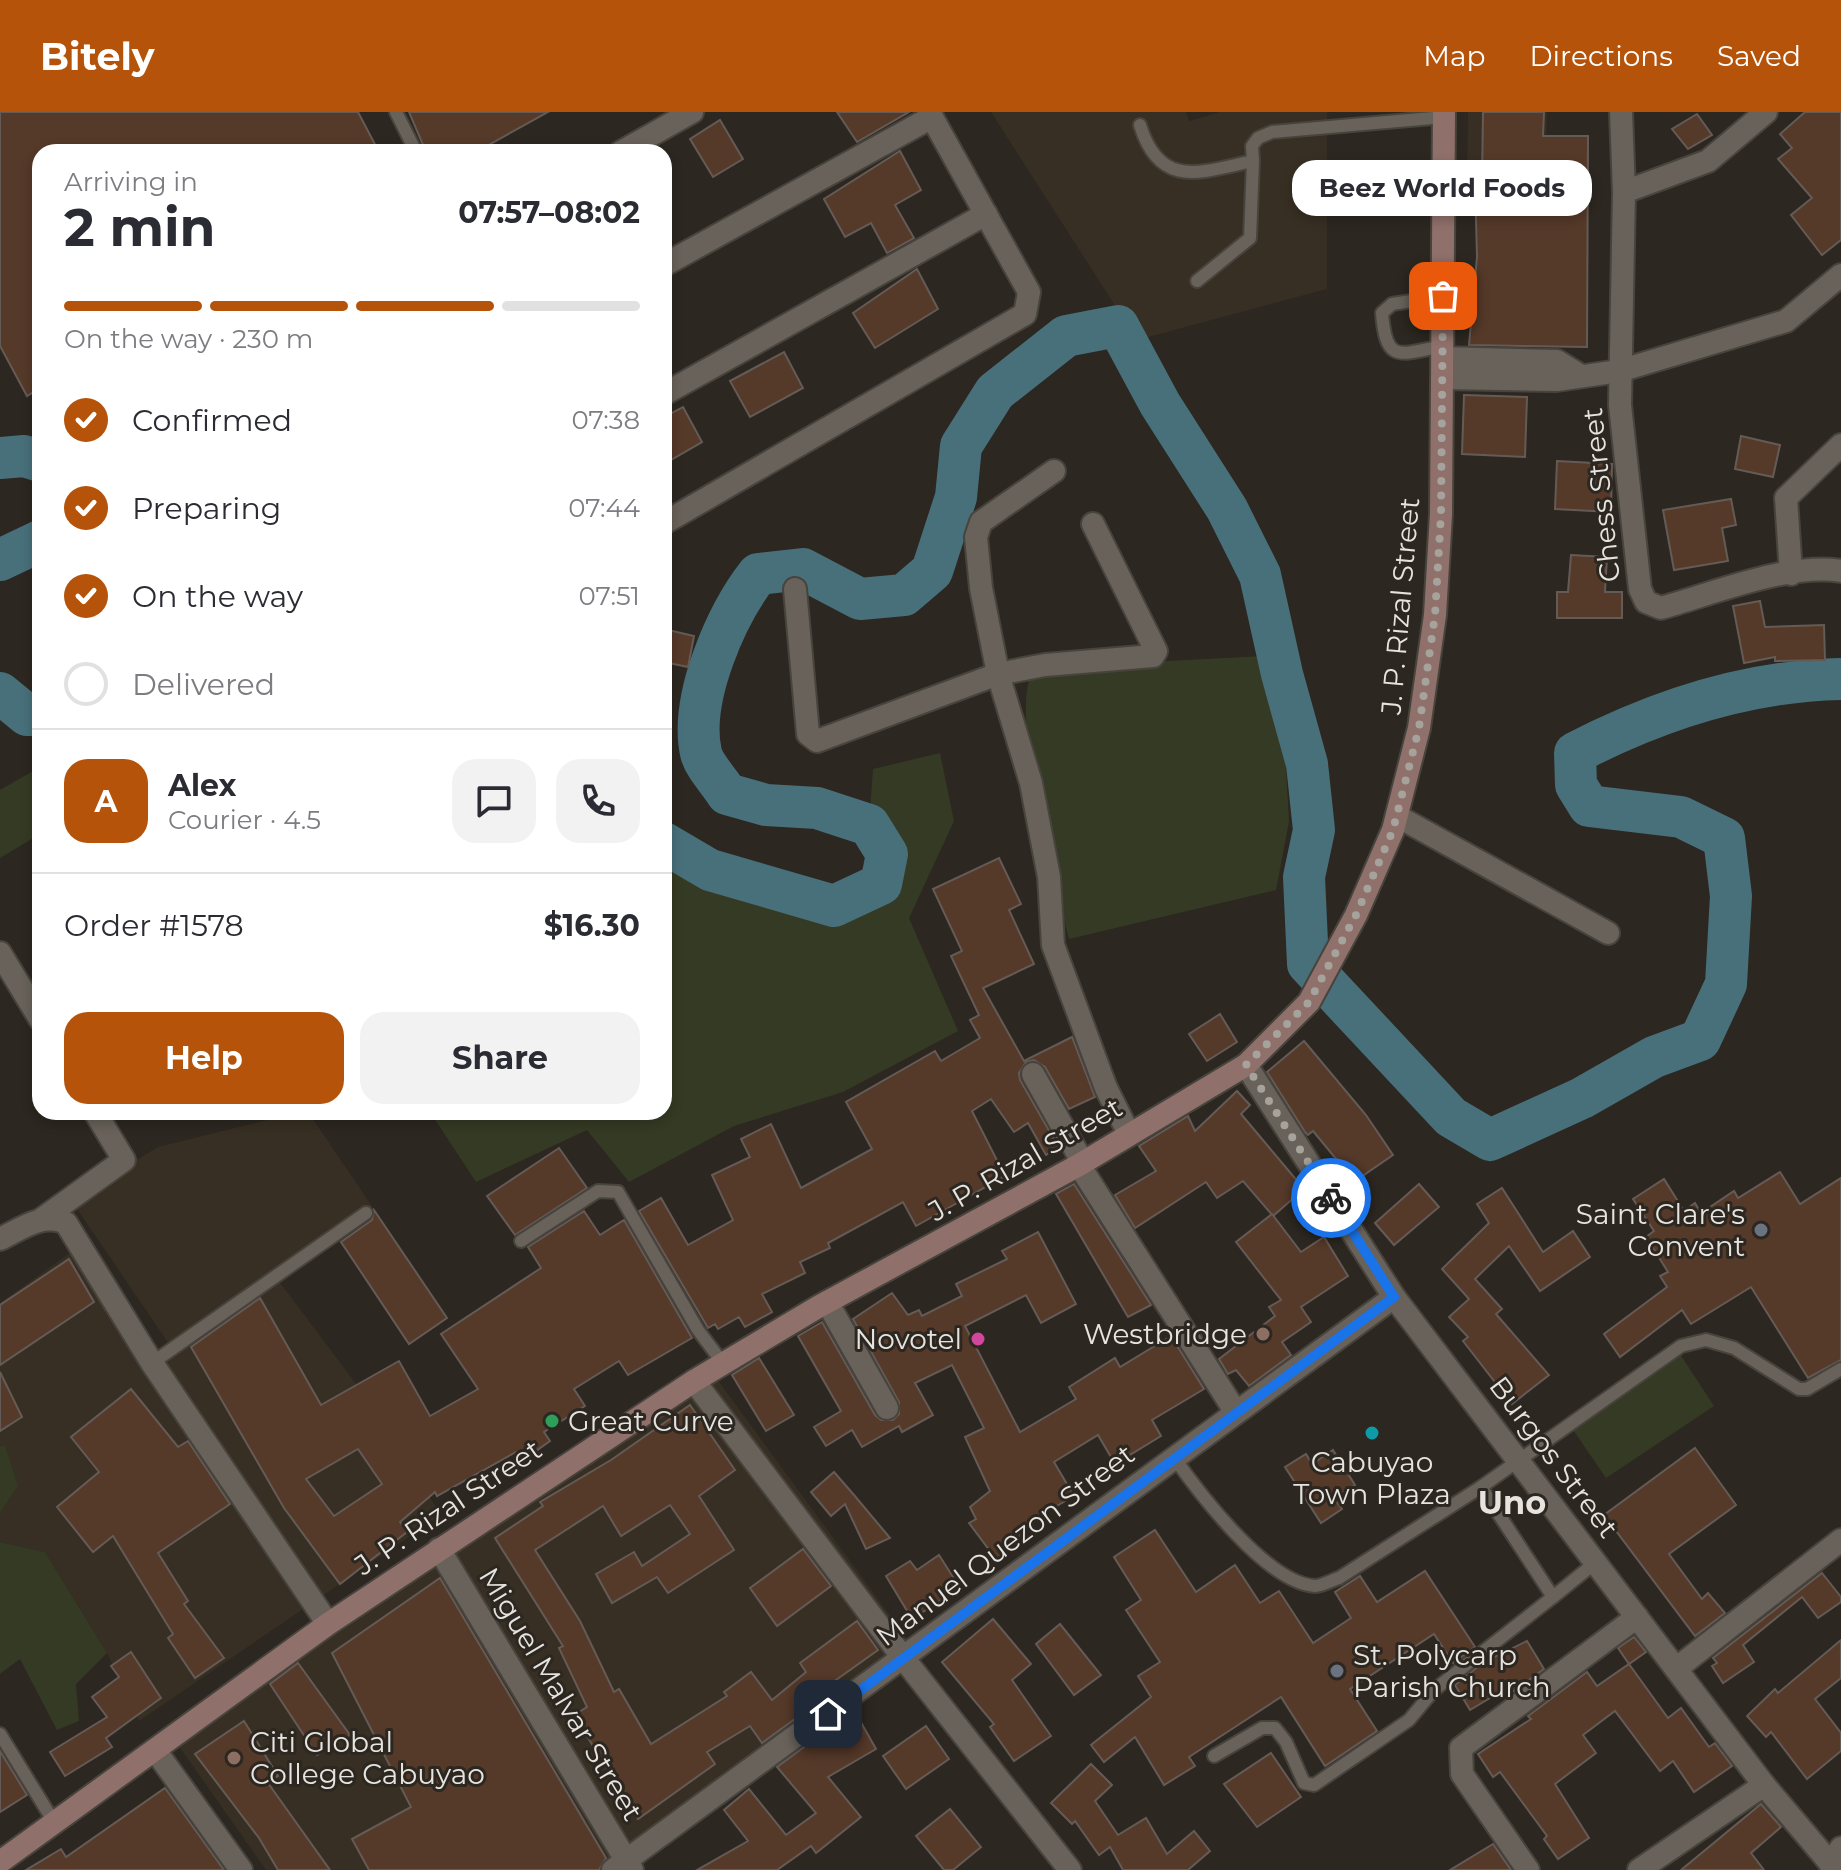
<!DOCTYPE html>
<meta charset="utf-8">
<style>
body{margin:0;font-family:Montserrat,sans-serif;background:#f2f2f3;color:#2b2b33;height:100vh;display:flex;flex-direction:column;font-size:30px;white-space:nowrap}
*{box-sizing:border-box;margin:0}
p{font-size:26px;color:#7c7c81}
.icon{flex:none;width:44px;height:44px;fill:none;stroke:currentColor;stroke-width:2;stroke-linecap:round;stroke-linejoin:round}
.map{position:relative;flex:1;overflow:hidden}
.panel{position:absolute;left:32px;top:32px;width:640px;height:976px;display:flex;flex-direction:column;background:#fff;border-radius:24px;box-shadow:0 4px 12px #0003}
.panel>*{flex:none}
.pin{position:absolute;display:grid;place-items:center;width:68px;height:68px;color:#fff;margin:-34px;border-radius:16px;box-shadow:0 4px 12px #0006}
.courier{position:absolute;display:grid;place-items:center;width:80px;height:80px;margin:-40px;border:6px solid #1a73e8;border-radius:50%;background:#fff;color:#222;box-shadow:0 2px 10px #0007}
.bubble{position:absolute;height:56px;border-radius:24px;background:#fff;box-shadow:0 4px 12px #0003;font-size:26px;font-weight:700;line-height:56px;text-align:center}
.overview em{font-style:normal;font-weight:700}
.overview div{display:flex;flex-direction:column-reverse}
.overview{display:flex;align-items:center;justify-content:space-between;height:136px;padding:0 32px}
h1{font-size:52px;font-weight:700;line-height:60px}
.bar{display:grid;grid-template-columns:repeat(4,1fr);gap:12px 8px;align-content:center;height:96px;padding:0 32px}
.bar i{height:10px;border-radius:6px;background:#e1e1e2}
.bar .on{background:#b45309}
.bar p{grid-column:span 4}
.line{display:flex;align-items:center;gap:20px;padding:0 32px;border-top:2px solid #e1e1e2}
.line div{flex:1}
.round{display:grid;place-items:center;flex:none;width:84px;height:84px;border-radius:24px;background:#f2f2f3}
ol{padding:0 32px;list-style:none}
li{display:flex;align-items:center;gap:24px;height:88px}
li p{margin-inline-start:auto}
li .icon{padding:8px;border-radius:50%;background:#b45309;color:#fff;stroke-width:4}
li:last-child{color:#7c7c81}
li i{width:44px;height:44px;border:4px solid #e1e1e2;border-radius:50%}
.primary-button{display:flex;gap:16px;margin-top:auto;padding:16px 32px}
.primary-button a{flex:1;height:92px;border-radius:24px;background:#b45309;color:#fff;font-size:32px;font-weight:700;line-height:92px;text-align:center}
.primary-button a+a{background:#f2f2f3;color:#2b2b33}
header{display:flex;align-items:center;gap:48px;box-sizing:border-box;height:112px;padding:0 40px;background:#b45309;color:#fff}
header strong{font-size:38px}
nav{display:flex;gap:44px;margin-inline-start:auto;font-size:28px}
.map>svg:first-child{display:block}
.built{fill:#372f23}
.green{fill:#353a24}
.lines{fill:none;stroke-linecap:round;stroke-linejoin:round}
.river{stroke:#48707b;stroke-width:42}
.building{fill:#553929;stroke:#655b56;stroke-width:2;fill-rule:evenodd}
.service-casing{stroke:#47433d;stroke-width:16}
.minor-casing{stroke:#47433d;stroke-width:26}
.tertiary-casing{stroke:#47433d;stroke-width:26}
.secondary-casing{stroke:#47433d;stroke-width:26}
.service{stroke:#68625a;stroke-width:12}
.minor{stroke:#68625a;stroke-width:22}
.tertiary{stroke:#68625a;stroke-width:22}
.secondary{stroke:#90706a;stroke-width:22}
.done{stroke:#a6a29c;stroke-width:8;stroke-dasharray:0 14.4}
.route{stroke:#1a73e8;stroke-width:10}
.worship-dot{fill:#6b7280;stroke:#2c2720;stroke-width:3}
.education-dot{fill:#8d6e63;stroke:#2c2720;stroke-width:3}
.hotel-dot{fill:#d1479c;stroke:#2c2720;stroke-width:3}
.leisure-dot{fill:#2e9e5b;stroke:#2c2720;stroke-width:3}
.culture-dot{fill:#0f9aa8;stroke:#2c2720;stroke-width:3}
.labels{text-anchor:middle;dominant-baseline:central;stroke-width:6;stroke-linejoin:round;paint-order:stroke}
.street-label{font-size:28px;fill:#e7e4df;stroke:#2c2720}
.poi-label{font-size:28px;fill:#e7e4df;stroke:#2c2720;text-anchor:end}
.quarter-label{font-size:32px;font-weight:bold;fill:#e7e4df;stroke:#2c2720}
</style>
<header>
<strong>Bitely</strong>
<nav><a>Map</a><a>Directions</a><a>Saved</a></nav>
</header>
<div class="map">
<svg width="1841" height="1758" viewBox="0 0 1841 1758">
<rect width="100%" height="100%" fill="#2c2720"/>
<g class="built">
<polygon points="991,0 1186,0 1189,9 1220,0 1327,0 1327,177 1137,228"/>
<polygon points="1468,0 1547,0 1545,72 1467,73"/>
<polygon points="300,1000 308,1000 372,1094 275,1164 375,1297 441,1403 139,1609 107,1541 45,1440 0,1430 0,1401 18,1374 5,1333 0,1334 0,1191 81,1133 153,1247 171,1235 71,1088 158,1035"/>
<polygon points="711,1259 908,1528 606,1758 266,1758 169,1620"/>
</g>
<g class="green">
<path d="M1263,544L1284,619L1289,710L1276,778L1069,827C1057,778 1005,592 1035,556Z"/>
<polygon points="940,641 954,709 909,806 958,919 843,980 734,1014 629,1070 587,1018 476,1070 430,1000 664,1000 664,731 711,758 834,794 881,772 887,742 869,713 873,657"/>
<polygon points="40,655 40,722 0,746 0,678"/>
<polygon points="1678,1239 1714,1294 1606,1366 1569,1312"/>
<polygon points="5,1333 18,1374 0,1401 0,1334"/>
<polygon points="0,1430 45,1440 107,1541 76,1572 79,1609 57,1618 20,1547 0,1562"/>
</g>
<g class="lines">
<g class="river">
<polyline points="0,346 24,344 40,349"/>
<polyline points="0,448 40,429"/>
<polyline points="0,581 27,603 40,603"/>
<path d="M664,731L710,758L834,794L881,772L887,742L869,713L817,696L766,693L727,682C720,670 704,654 701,641C689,587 726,503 758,462L803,457L860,487L904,483L932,459L956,385L961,334L995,280L1066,224L1118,214L1160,292L1227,397L1260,463L1282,562L1307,652L1314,718L1304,765L1308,852L1451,1005L1490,1028L1582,986L1654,945L1700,928L1726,872L1731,784L1724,726L1681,705L1589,694L1576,673L1575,641C1658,598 1746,569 1841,567"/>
</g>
</g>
<g class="building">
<polygon points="0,0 358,0 379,40 40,40 40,276 27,284 0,234"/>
<polygon points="409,0 548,0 476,40 426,40"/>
<polygon points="837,0 909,0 857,30"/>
<polygon points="1483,0 1544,0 1543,24 1588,24 1587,235 1469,233 1477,145 1475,70 1482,70"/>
<polygon points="1805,0 1841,0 1841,128 1822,143 1791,103 1812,86 1778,47 1792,36 1780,22"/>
<polygon points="1697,2 1712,23 1688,37 1672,17"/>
<polygon points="720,8 743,47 713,65 690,27"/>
<polygon points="900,39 921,78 895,93 914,126 887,141 871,111 845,125 824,87"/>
<polygon points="917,157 938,197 875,236 853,201"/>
<polygon points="784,240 803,276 750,305 730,269"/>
<polygon points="1464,283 1527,285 1525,345 1462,342"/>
<polygon points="683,295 702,330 664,352 664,305"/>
<polygon points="1741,324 1780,333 1773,365 1735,357"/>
<polygon points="1557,349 1612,352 1611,400 1555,397"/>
<polygon points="1731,387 1736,413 1722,416 1728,449 1674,458 1663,398"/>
<polygon points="1571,443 1607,445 1605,480 1622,480 1622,506 1557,506 1557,480 1568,480"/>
<polygon points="1760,489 1765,515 1824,513 1825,548 1775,549 1775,545 1744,551 1733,494"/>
<polygon points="664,517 694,524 688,555 664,550"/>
<polygon points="999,746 1021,792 1009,798 1034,852 983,876 1024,949 1072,925 1095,985 1069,997 1045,955 1034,948 1026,950 1019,961 1020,968 1059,1036 1046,1043 1028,1011 1014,1020 991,987 972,999 1005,1064 916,1114 903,1090 828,1131 830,1136 800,1150 805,1161 762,1182 772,1200 745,1215 739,1205 718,1217 715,1212 708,1216 639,1099 661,1086 688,1133 733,1108 712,1063 750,1045 741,1027 771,1012 801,1076 872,1037 846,990 935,939 941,949 980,926 970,908 979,903 951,844 962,839 933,777"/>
<polygon points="1220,902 1237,930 1207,949 1189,922"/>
<polygon points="1304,929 1366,1003 1393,1043 1342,1078 1327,1055 1337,1048 1313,1019 1308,1023 1305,1020 1267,960"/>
<polygon points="1237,979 1250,993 1241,1002 1304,1077 1273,1104 1243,1069 1217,1086 1206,1070 1135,1116 1115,1083 1156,1059 1139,1034 1188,1004 1195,1019"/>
<polygon points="559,1036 587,1076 515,1123 487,1084"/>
<polygon points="1780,1060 1800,1092 1841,1066 1841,1248 1808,1266 1751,1175 1691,1212 1682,1198 1620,1245 1604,1222 1667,1175 1660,1164 1668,1160 1646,1125 1654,1119 1633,1087 1664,1067 1684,1099 1695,1091 1701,1101 1734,1079 1738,1086"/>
<polygon points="1074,1072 1151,1193 1128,1205 1056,1082"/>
<polygon points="1419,1072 1439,1095 1394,1133 1375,1111"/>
<polygon points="1502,1076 1543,1140 1573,1119 1590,1145 1540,1179 1509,1134 1475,1167 1502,1197 1496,1202 1549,1263 1512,1292 1463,1229 1468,1225 1449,1205 1469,1187 1442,1157 1489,1111 1477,1092"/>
<polygon points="374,1098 447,1206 409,1232 341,1130 372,1108"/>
<path d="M584,1099L600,1123L624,1108L692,1226L628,1263L619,1249L574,1277L585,1294L544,1320L550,1329L522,1349L516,1340L437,1384L435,1380L400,1410L407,1420L340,1472L284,1396L191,1235L260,1186L321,1293L399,1249L430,1304L478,1277L441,1222L541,1156L528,1135ZM358,1337L382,1372L334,1404L306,1367Z"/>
<polygon points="1272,1102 1301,1140 1324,1125 1348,1164 1301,1195 1311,1210 1282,1230 1291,1243 1249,1274 1236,1258 1228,1262 1219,1247 1275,1204 1269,1195 1281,1188 1236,1130"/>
<polygon points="1038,1120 1076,1192 1041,1211 1026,1183 965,1214 1020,1320 1076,1287 1069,1275 1115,1246 1120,1255 1171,1224 1204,1277 1152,1308 1161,1324 1115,1352 1098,1323 1054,1350 1074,1384 1017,1417 1023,1426 996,1447 969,1411 976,1407 970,1395 990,1379 965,1325 984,1316 952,1253 915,1271 933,1303 902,1320 899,1314 862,1335 852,1318 826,1334 814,1315 841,1299 798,1224 822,1210 875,1303 881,1308 893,1308 899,1302 899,1290 853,1207 892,1181 908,1203 919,1198 922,1204 962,1184 956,1172 1007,1147 1002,1139"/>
<polygon points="69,1147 94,1190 0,1253 0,1193"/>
<polygon points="759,1246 794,1303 766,1319 732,1263"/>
<polygon points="0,1260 22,1305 0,1319"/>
<polygon points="131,1277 178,1335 188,1329 230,1392 158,1441 188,1489 184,1492 224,1546 195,1566 168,1526 173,1522 113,1424 93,1440 57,1395 99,1360 71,1325"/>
<polygon points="690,1293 735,1358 699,1384 734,1438 668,1481 657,1465 612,1491 596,1462 634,1440 642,1454 690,1422 670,1393 621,1424 603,1394 535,1438 580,1509 614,1580 619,1577 651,1632 727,1584 724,1580 751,1560 772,1588 806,1560 800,1551 857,1509 878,1538 836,1568 840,1574 762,1631 750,1614 707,1640 715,1652 638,1707 574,1603 587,1595 559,1536 563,1534 495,1426 543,1394 540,1390 611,1348"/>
<polygon points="1695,1336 1736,1393 1669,1442 1702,1487 1708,1481 1725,1501 1695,1524 1604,1403"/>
<polygon points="1333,1338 1355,1373 1334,1386 1342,1397 1321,1411 1285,1355 1306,1342 1312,1352"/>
<polygon points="834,1360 854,1383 890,1426 866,1437 845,1392 831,1404 811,1380"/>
<polygon points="1155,1418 1196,1480 1235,1453 1260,1491 1279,1479 1313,1531 1351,1506 1335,1480 1360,1464 1377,1490 1425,1459 1475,1535 1453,1551 1434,1522 1350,1577 1377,1619 1325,1654 1281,1585 1189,1645 1195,1654 1164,1673 1135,1625 1104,1650 1091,1633 1151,1585 1138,1564 1160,1550 1126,1498 1141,1488 1114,1445"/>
<polygon points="803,1437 831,1474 777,1514 750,1476"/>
<polygon points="939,1443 960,1476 912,1507 886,1464 910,1449 917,1458"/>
<polygon points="1822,1461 1841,1485 1841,1490 1818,1506 1802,1485 1743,1533 1754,1550 1723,1571 1712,1554 1717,1551 1713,1546"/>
<polygon points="440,1466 606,1746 599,1758 369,1758 352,1727 411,1695 332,1541"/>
<polygon points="993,1507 1031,1552 1012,1568 1051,1624 1014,1649 990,1615 994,1612 942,1550"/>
<polygon points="1060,1512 1101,1563 1074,1583 1036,1532"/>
<polygon points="1634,1525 1646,1540 1629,1552 1618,1536"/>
<polygon points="1841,1528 1841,1566 1815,1587 1841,1621 1841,1639 1807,1667 1771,1620 1766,1625 1747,1604 1775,1577 1778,1581"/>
<polygon points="1527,1529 1544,1557 1511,1581 1507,1576 1470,1598 1455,1573 1484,1550"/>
<polygon points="131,1540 161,1586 106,1626 112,1635 65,1664 50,1640 107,1605 92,1585 119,1565 111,1554"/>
<polygon points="298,1551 350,1623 317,1643 270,1572"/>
<polygon points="1629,1552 1668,1606 1681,1596 1709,1635 1715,1631 1732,1654 1694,1680 1673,1649 1660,1659 1615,1599 1583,1623 1596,1641 1555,1672 1589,1726 1558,1747 1544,1727 1547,1724 1500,1660 1493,1665 1478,1642 1531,1607 1528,1604 1587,1560 1597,1574"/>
<polygon points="854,1598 876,1637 828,1665 861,1705 816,1741 811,1734 777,1758 697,1758 748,1729 724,1698 749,1677 786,1723 816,1701 777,1655"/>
<polygon points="244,1609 278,1664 268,1671 330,1758 278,1758 259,1726 195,1642"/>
<polygon points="926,1614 949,1647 906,1677 883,1644"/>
<polygon points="0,1639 27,1683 0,1700"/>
<polygon points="1271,1641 1301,1685 1257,1715 1224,1672"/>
<polygon points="1091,1652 1112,1673 1095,1689 1118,1723 1146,1706 1167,1742 1194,1719 1210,1739 1188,1758 1123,1758 1110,1735 1099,1743 1075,1709 1072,1712 1051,1691"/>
<polygon points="165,1676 224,1758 26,1758 61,1737 66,1745"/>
<polygon points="1761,1692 1781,1715 1751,1741 1764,1758 1681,1758"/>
<polygon points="950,1697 981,1735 953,1758 944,1758 916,1724"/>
<polygon points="1493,1732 1511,1758 1450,1758"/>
</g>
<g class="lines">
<defs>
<g id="service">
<polyline points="396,0 416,40"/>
<path d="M1140,13C1160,78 1201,60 1253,49L1252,34L1258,26L1272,20L1444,5"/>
<polyline points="1197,169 1250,126 1253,49"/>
<path d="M1443,234C1400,242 1386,253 1382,201L1392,192L1443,184"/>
<polyline points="521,1129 598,1079 618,1080 698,1218 722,1250"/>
<polyline points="152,1251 366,1101"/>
<path d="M1173,1344C1199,1381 1267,1471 1315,1474C1322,1474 1332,1468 1339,1466L1481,1375L1681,1234L1706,1228L1734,1236L1799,1277H1807L1841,1257"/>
<polyline points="1481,1375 1553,1485 1596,1450"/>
<polyline points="0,1622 54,1710"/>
<polyline points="1214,1644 1262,1616 1275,1616 1286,1630 1304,1671 1314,1673 1409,1608 1434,1578 1553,1485"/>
</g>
<g id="minor">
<path d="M1621,0L1624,80L1620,293L1640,477L1646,490L1661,496C1712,482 1790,450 1841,459"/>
<polyline points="621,40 692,0"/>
<polyline points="1624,80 1708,49 1766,0"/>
<polyline points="664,153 932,5"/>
<polyline points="1443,246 1557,249 1578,262"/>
<polyline points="1443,266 1557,268 1619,259 1786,209 1841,163"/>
<polyline points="664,282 986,102"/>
<polyline points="1054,359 981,410 976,425 981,476 998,562 1031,671 1049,765 1053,833 1106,976 1129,1022"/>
<polyline points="664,411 1025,202 1029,180 929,0"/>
<polyline points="1791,462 1786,386 1841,333"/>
<polyline points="795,477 808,622 817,629 998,562 1045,553 1153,544 1156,539 1093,412"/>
<polyline points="1397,704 1608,821"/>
<polyline points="0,841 40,907"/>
<polyline points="1033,962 1083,1051"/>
<polyline points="1079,1053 1235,1299"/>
<polyline points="42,1107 124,1048 95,1000"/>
<polyline points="827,1190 887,1296"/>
<polyline points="694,1269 904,1547 1070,1758"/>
<polyline points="439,1437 632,1758"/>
<polyline points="1677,1556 1841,1428"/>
<polyline points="155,1638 241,1758"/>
<polyline points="1830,1752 1841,1736"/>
<polyline points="613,1758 1394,1185"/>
<polyline points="1528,1758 1462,1662 1461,1636 1637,1505"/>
</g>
<g id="tertiary">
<polyline points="1246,953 1394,1185 1764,1673 1836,1758"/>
<path d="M0,1127C21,1117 43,1100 66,1111L152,1251L328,1512"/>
<polyline points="1639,1758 1764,1673"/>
</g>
<polyline id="secondary" points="0,1750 328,1512 694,1269 818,1195 1079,1053 1246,953 1309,890 1356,803 1393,718 1419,616 1435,503 1441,402 1444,0"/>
</defs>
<use href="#service" class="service-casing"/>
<use href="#minor" class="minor-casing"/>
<use href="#tertiary" class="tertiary-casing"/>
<use href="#secondary" class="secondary-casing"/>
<use href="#service" class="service"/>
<use href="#minor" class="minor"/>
<use href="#tertiary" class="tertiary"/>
<use href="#secondary" class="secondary"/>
</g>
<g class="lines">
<polyline class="done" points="1331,1086 1246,953 1309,890 1356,803 1393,718 1419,616 1435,503 1441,402 1443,184"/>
<polyline class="route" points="828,1602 1394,1185 1331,1086"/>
</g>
<g class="worship-dot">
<circle cx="1761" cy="1118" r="8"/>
<circle cx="1337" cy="1559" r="8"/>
</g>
<g class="education-dot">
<circle cx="1263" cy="1222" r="8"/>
<circle cx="234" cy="1646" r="8"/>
</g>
<circle class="hotel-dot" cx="978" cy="1227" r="8"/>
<circle class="leisure-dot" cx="552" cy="1309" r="8"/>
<circle class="culture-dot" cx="1372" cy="1321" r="8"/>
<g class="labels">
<g class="street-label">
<text transform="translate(1601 383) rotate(-96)">Chess Street</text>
<text transform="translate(1400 494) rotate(-85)">J. P. Rizal Street</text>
<text transform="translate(1025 1047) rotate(-30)">J. P. Rizal Street</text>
<text transform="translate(1554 1345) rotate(53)">Burgos Street</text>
<text transform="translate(448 1395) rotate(-34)">J. P. Rizal Street</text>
<text transform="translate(1005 1433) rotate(-37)">Manuel Quezon Street</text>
<text transform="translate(561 1582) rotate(59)">Miguel Malvar Street</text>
</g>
<g class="poi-label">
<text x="1745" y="1102">Saint Clare's<tspan x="1745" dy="32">Convent</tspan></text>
<text x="1247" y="1222">Westbridge</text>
<text x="962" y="1227">Novotel</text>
<text x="568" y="1309" text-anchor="start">Great Curve</text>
<text x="1372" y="1350" text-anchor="middle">Cabuyao<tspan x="1372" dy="32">Town Plaza</tspan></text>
<text x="1353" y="1543" text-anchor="start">St. Polycarp<tspan x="1353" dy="32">Parish Church</tspan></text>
<text x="250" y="1630" text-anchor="start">Citi Global<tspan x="250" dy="32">College Cabuyao</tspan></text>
</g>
<g class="quarter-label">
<text x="1512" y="1390">Uno</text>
</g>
</g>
</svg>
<div class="pin" style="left:1443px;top:184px;background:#ea580c"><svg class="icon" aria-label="bag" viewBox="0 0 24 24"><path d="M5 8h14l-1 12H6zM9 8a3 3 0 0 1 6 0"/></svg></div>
<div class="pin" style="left:828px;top:1602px;background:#1f2937"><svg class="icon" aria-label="home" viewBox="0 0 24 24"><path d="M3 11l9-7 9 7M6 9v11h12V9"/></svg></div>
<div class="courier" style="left:1331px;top:1086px"><svg class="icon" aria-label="bike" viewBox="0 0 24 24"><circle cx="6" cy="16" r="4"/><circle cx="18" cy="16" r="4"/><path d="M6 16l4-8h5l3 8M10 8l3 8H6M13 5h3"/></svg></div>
<div class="bubble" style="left:1292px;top:48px;width:300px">Beez World Foods</div>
<section class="panel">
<div class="overview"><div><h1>2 min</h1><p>Arriving in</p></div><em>07:57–08:02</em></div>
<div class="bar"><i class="on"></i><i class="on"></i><i class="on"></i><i></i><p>On the way · 230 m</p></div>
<ol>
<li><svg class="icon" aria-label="check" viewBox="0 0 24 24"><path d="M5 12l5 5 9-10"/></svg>Confirmed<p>07:38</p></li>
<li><svg class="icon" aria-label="check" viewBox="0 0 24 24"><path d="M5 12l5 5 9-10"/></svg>Preparing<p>07:44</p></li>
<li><svg class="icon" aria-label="check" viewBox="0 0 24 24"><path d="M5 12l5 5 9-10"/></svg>On the way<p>07:51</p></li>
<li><i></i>Delivered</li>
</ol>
<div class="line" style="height:144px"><b class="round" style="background:#b45309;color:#fff">A</b><div><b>Alex</b><p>Courier · 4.5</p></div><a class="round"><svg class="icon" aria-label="chat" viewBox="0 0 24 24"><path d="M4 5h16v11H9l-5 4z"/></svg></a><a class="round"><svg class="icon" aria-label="phone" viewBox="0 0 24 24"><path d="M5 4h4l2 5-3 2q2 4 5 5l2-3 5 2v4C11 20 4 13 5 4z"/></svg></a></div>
<div class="line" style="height:104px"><div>Order #1578</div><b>$16.30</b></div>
<div class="primary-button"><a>Help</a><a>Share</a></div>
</section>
</div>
